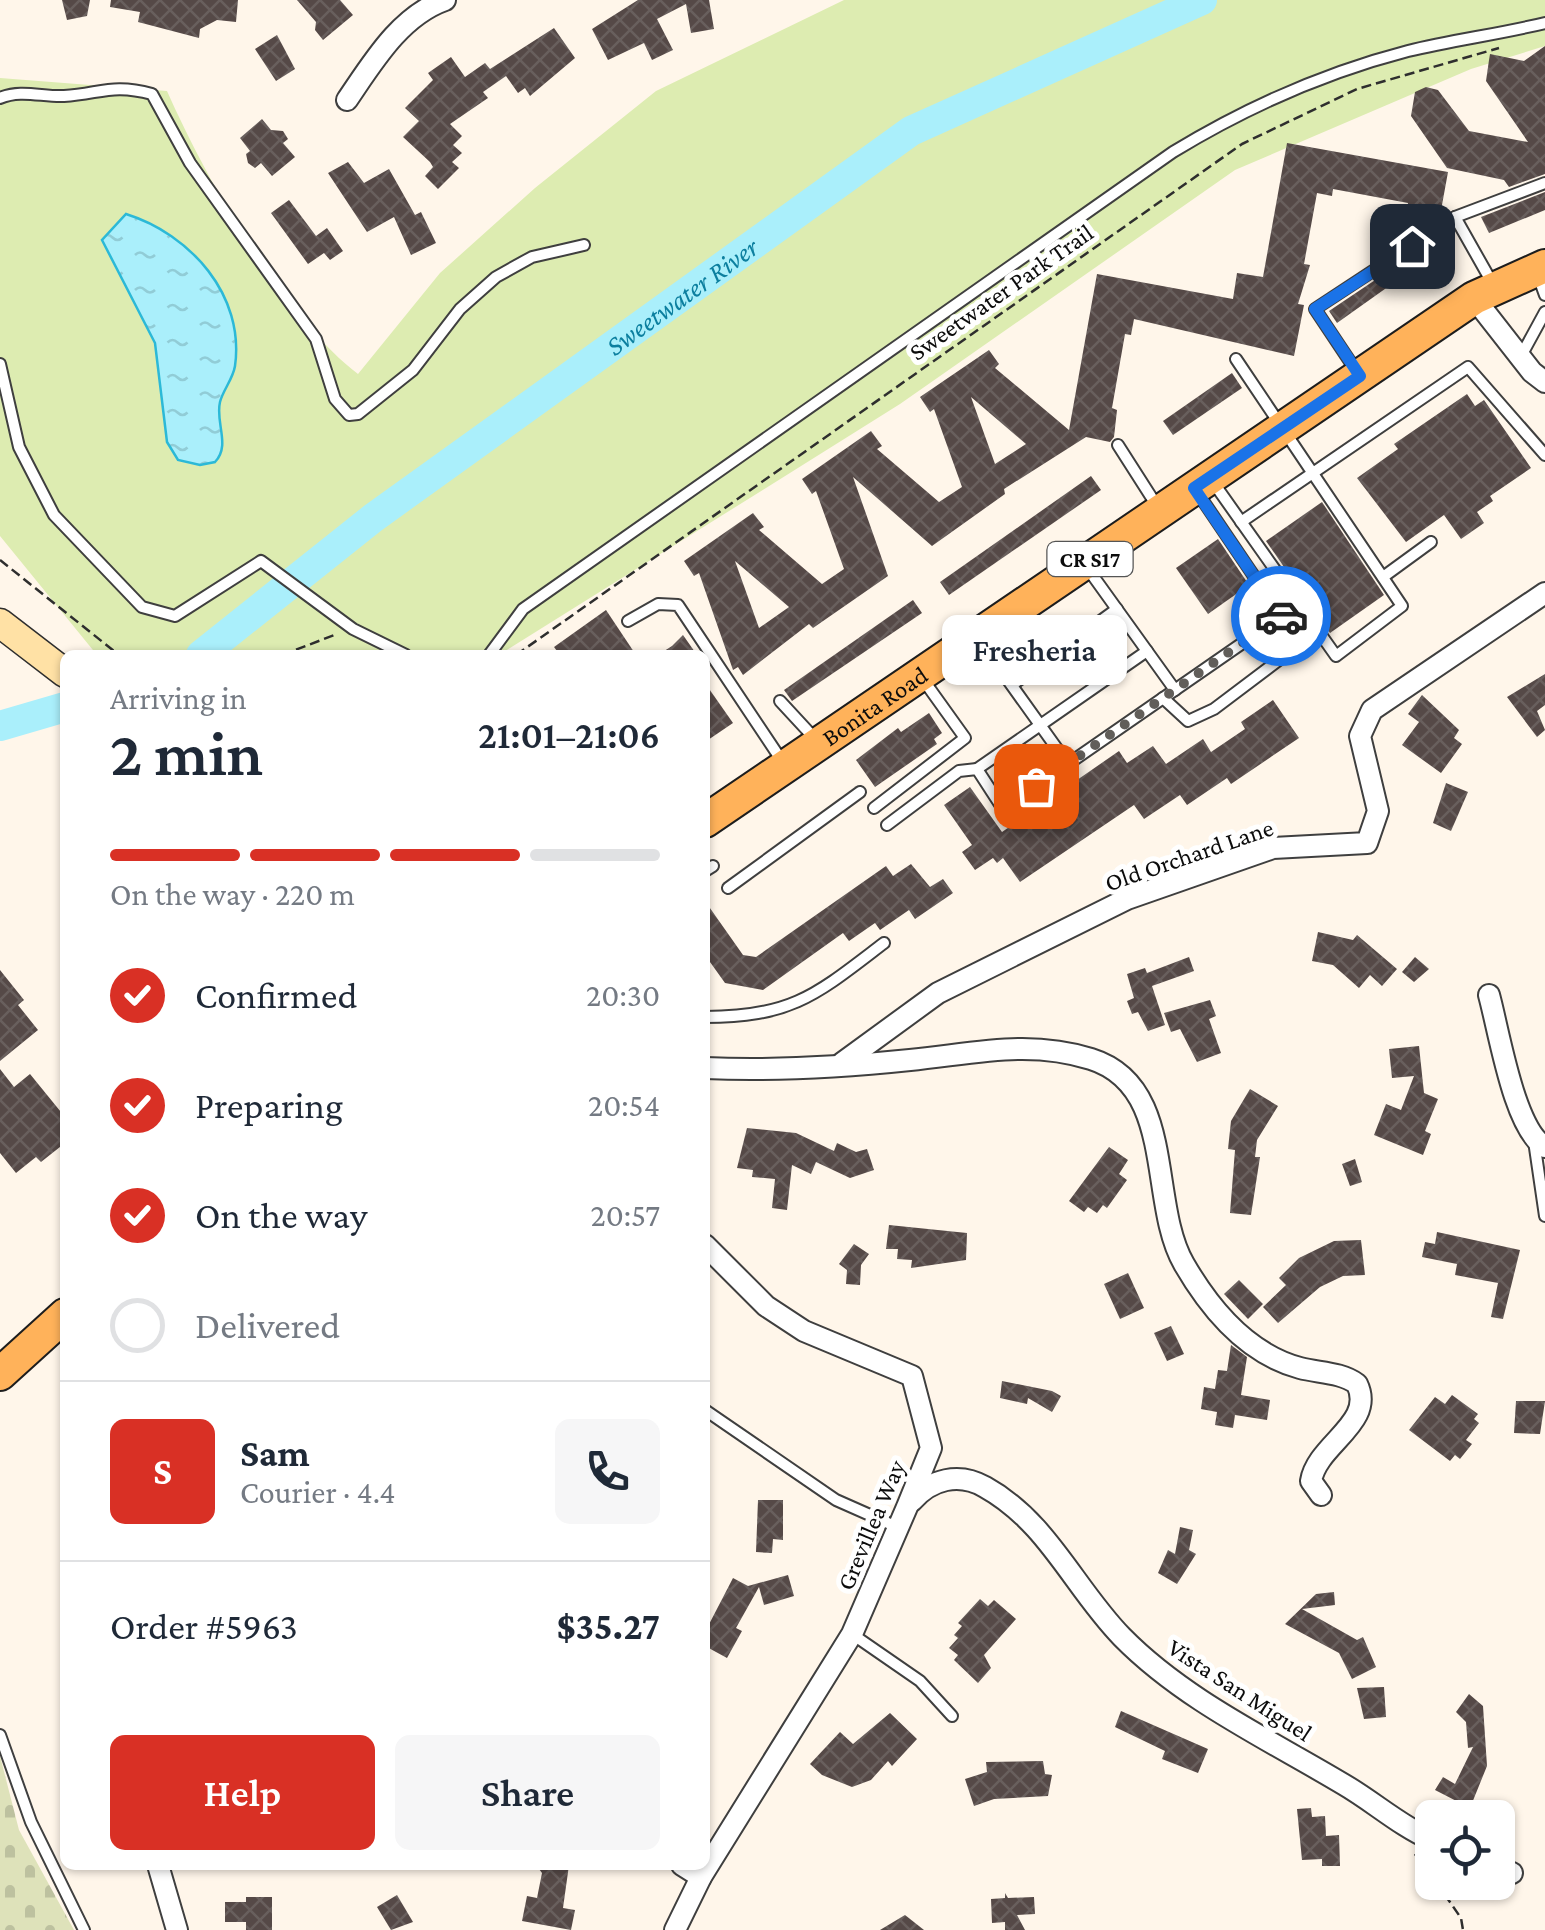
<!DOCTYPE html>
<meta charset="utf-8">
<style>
body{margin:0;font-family:"Crimson Pro",serif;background:#f6f6f7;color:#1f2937;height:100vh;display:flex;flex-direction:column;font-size:38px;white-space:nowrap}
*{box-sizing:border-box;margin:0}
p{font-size:32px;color:#747a83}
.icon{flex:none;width:55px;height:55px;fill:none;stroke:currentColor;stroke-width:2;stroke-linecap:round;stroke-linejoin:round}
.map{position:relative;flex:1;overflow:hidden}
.drawer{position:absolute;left:60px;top:650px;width:650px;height:1220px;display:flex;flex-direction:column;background:#fff;border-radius:15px;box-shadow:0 2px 8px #0004}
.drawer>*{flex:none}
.fabs{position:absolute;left:1415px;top:1800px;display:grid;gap:20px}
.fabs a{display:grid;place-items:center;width:100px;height:100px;border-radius:15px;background:#fff;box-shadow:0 2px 8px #0004;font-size:50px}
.pin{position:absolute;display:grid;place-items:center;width:85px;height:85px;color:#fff;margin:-42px;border-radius:20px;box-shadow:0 5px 15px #0006}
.courier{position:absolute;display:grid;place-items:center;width:100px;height:100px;margin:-50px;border:8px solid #1a73e8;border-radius:50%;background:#fff;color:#222;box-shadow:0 2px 12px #0007}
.bubble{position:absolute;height:70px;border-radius:15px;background:#fff;box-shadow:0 2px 8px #0004;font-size:32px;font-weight:600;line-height:70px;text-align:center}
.overview em{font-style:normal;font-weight:600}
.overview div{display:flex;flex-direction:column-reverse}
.overview{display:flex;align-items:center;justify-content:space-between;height:170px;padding:0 50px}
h1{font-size:65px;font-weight:600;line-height:75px}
.bar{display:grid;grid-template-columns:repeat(4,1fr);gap:15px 10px;align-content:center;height:120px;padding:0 50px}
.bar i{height:12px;border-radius:8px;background:#e0e1e3}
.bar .current{background:#d93025}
.bar p{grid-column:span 4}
.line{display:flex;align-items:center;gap:25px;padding:0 50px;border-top:2px solid #e0e1e3}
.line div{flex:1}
.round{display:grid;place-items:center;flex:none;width:105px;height:105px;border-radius:15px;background:#f6f6f7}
ol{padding:0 50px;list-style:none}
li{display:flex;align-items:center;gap:30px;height:110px}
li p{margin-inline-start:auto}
li .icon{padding:10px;border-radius:50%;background:#d93025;color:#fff;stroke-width:4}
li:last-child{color:#747a83}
li i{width:55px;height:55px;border:5px solid #e0e1e3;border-radius:50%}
.primary-button{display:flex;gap:20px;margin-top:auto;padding:20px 50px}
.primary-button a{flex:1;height:115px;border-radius:15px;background:#d93025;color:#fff;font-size:40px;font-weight:600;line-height:115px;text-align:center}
.primary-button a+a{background:#f6f6f7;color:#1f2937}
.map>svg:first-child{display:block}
.grass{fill:#ddecb1}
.cemetery{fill:url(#cemetery-stones)}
.water{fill:url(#water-ripples);stroke:#2cb9d7;stroke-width:2.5}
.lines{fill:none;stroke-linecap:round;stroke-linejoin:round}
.river{stroke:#aaeffb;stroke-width:30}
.building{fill:url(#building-cross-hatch);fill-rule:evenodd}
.lane-casing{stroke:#3f3f3f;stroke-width:14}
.street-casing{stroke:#3f3f3f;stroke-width:24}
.secondary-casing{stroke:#2e2e2e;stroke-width:31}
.primary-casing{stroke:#1d1d1d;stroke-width:36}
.path{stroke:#2e2e2e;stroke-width:2.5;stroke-dasharray:10 5;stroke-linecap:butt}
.lane{stroke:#fff;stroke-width:10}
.street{stroke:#fff;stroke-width:20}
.secondary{stroke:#ffe1a5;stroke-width:28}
.primary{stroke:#ffb25a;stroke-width:32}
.done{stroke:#615e5a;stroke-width:10;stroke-dasharray:0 18}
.route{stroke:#1a73e8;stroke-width:12}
.labels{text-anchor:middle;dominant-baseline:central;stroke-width:10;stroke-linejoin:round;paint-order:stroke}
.shield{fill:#fff;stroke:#555;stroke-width:2.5}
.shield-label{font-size:22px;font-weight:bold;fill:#0c0c0c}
.street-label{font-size:25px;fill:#0c0c0c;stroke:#fff}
.water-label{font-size:28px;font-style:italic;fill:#0c7f9f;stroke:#fff}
</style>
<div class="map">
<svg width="1545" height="1930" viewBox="0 0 1545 1930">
<defs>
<pattern id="cemetery-stones" width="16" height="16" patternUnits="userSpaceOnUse" patternTransform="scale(2.5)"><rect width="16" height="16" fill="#dee2ba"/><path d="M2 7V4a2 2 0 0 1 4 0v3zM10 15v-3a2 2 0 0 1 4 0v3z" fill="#bdc19f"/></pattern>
<pattern id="water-ripples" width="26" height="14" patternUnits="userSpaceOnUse" patternTransform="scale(2.5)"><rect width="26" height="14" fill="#aaeffb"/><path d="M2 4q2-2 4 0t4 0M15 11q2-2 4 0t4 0" fill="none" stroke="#91ccd6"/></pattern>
<pattern id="building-cross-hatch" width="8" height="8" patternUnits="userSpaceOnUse" patternTransform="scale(2.5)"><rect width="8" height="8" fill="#554947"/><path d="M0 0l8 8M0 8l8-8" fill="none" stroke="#685f5d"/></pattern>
</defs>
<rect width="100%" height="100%" fill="#fff6ea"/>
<path class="grass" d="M844,0H1545V46L1471,69L1235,170L900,404L499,655H97L0,536V78L167,91C205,177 284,318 358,374L440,273L535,188L656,91Z"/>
<polygon class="cemetery" points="0,1756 19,1830 74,1930 0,1930"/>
<g class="water">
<path d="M126,214C190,234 245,295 235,366C233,379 223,390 220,402C215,423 231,445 215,462L200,465L178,460L167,442L155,343L102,240Z"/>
<polygon points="367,529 368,534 218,655 211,655"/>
</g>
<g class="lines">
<g class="river">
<path id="s1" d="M201,655L373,518L911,131L1202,0"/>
<polyline points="0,726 65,707"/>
</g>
</g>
<g class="building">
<polygon points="62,0 90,0 87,16 67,20"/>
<polygon points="111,0 238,0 236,22 217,20 200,29 199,38 138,22 140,12 110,7"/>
<polygon points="297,0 340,0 353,15 323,40 315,30 316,22"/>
<polygon points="638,0 709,0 714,29 691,33 686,4 657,19 673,50 652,60 644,43 608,60 592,29"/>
<polygon points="554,28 575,58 530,96 525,88 518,93 506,76 483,92 488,98 450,124 462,136 453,145 462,153 452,162 459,168 438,189 425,176 433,167 430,162 403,137 419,121 405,108 433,80 428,73 451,57 465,77 485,63 490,69"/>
<polygon points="277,35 295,69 276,81 255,49"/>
<polygon points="1545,46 1545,174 1509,187 1504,180 1447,168 1411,116 1415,92 1426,87 1438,90 1469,131 1528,142 1486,81 1489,60 1490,54 1524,61"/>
<polygon points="262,119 271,130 283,131 288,139 283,143 295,157 272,176 261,163 255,168 248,163 246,154 250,151 240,138"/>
<path d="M1287,143L1448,172L1440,216L1407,209L1408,203L1333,189L1332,196L1317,193L1304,264L1310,265L1298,304L1304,305L1294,356L1134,319L1131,335L1125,334L1112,408L1117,410L1114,437L1110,442L1086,437L1004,489L1005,494L932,546L853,477L888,576L813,628L809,624L743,675L738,667L733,670L699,573L694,576L684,561L753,513L764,527L759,530L822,584L844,569L816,491L812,494L802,479L871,431L882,446L877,449L939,502L962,487L934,409L930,412L920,397L989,350L999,364L995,368L1069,430L1097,274L1233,299L1237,273L1263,277ZM971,397L1026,444L995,464ZM735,561L789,607L759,628Z"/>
<polygon points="348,162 364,183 389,169 415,215 421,212 436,243 411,255 394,217 367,232 328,173"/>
<polygon points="1545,192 1545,210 1489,233 1481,217"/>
<polygon points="289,200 316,236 327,228 343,251 330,260 324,253 308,264 271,213"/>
<polygon points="1399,264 1406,274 1337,323 1329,311"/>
<polygon points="1232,373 1242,388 1173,435 1163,421"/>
<polygon points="1467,394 1475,406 1484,400 1531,468 1490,496 1493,501 1477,512 1484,523 1461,539 1444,515 1406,542 1357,478 1398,449 1394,444"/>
<polygon points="1091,476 1101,490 949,595 940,582"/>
<polygon points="1322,502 1384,595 1330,633 1266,541"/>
<polygon points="1218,539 1249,585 1208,614 1176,568"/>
<polygon points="913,600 922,613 792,701 784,690"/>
<polygon points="606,610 636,655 560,655 554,647"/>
<polygon points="683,635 697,655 658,655 672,646"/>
<polygon points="1545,674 1545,705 1537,711 1545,730 1537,737 1507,697"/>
<polygon points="705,683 733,723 705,742"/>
<polygon points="1422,695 1459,730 1454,738 1462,744 1441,773 1402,745 1419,722 1408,714"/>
<polygon points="1273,700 1299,738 1231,784 1227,778 1187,805 1180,795 1144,819 1134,805 1020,882 1003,858 997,863 993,858 975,870 962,852 972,845 944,805 970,787 1002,832 1119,751 1127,763 1153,746 1166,764 1203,739 1211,752 1245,729 1241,722"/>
<polygon points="929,713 942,733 934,739 937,744 875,787 856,760 898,728 901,732"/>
<polygon points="1446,783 1468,792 1451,831 1433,823"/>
<polygon points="911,864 930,887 943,879 953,893 915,919 909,910 880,930 875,923 849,941 843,933 763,990 725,983 705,955 705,901 743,955 756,957 886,866 893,876"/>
<polygon points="1318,932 1353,940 1357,935 1397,969 1382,986 1370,975 1359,988 1333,965 1312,961"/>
<polygon points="1189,957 1194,971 1152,986 1165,1025 1148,1031 1138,1012 1132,1014 1127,1001 1134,998 1127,974 1145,968 1147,973"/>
<polygon points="1415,957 1429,969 1414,982 1402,972"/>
<polygon points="0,970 24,1000 18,1005 38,1030 0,1061"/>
<polygon points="1210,1000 1216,1016 1209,1019 1221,1053 1197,1062 1180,1029 1171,1032 1164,1013"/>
<polygon points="1419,1046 1424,1093 1438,1099 1425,1131 1431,1134 1423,1155 1374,1135 1386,1104 1401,1110 1414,1076 1392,1078 1389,1049"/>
<polygon points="0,1069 14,1087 30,1074 65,1117 65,1143 41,1162 36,1157 16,1173 0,1153"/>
<polygon points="1250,1089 1278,1106 1257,1140 1255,1157 1260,1157 1251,1215 1230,1213 1235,1150 1228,1149 1231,1121"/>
<polygon points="747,1128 796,1133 834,1151 837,1143 856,1152 867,1149 874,1170 850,1178 816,1162 811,1174 792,1165 787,1210 772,1208 775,1179 752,1177 753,1170 737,1168"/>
<polygon points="1109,1147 1128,1160 1119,1174 1127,1180 1107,1208 1103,1205 1097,1213 1088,1207 1084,1212 1069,1201"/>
<polygon points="1355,1159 1362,1182 1350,1186 1342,1164"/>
<polygon points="889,1225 967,1233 966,1260 911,1268 912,1260 897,1259 898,1249 886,1249"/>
<polygon points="1437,1232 1520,1250 1503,1319 1491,1317 1498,1283 1455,1275 1457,1264 1422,1257 1425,1242 1435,1244"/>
<polygon points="1361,1240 1365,1275 1343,1276 1320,1287 1278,1323 1263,1307 1286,1285 1279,1278 1299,1258 1334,1241"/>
<polygon points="854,1244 869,1254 861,1265 860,1285 846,1284 847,1270 839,1264"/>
<polygon points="1128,1273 1144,1308 1120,1319 1104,1284"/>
<polygon points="1239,1280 1263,1304 1248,1319 1224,1294"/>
<polygon points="1171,1326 1184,1354 1167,1361 1154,1333"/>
<polygon points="1231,1345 1247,1357 1241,1395 1270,1400 1267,1420 1235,1415 1233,1428 1215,1425 1217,1412 1201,1409 1204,1387 1215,1389 1218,1370 1227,1371"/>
<polygon points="1002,1381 1052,1391 1061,1396 1052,1412 1028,1398 1027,1404 1000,1398"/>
<polygon points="1452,1395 1478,1414 1474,1419 1479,1423 1466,1440 1472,1444 1460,1459 1455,1455 1450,1461 1409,1430 1435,1397 1445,1404"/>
<polygon points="1516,1401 1545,1401 1540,1434 1514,1433"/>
<polygon points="758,1500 783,1500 783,1540 773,1539 772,1553 756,1552"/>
<polygon points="1180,1527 1193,1530 1189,1550 1196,1554 1177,1584 1158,1573 1168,1550 1175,1554"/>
<polygon points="788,1575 794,1596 764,1605 759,1587 736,1628 742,1631 727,1658 705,1646 705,1632 733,1578 748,1586"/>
<polygon points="1334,1592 1335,1605 1302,1609 1357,1640 1363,1637 1376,1667 1352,1679 1339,1653 1285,1624 1316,1594"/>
<polygon points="980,1599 988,1606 994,1600 1016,1619 984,1655 991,1668 978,1683 954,1660 958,1655 949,1648 958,1638 954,1635 962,1626 958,1623"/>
<polygon points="1384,1687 1386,1717 1364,1719 1357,1688"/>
<polygon points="1469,1694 1483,1706 1487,1766 1470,1808 1435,1790 1443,1777 1455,1784 1473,1747 1468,1748 1466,1722 1456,1712"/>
<polygon points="1121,1711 1208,1749 1198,1773 1162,1759 1165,1751 1115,1727"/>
<polygon points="890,1713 917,1739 892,1766 888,1761 871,1780 852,1787 822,1775 810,1764 840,1732 853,1744"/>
<polygon points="1043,1761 1045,1774 1052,1775 1048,1796 994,1799 974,1806 965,1779 987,1772 986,1762"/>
<polygon points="1311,1808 1312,1817 1325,1816 1326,1836 1339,1835 1340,1866 1322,1866 1322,1859 1302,1860 1297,1809"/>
<polygon points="536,1865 569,1865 563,1908 575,1910 571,1930 522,1921 527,1896 537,1898 542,1873"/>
<polygon points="1005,1893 1008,1898 1034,1897 1035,1914 1017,1915 1025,1930 1005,1930 1005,1922 992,1923 991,1899 1005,1898"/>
<polygon points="397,1895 413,1922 391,1930 377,1907"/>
<polygon points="246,1897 272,1897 272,1930 246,1930 246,1922 225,1922 225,1902 246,1902"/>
<polygon points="905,1915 924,1930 880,1930"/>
</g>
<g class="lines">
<defs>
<g id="lane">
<path d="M0,98C21,89 42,97 64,96C100,94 112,83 152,94L190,163L316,339L335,399L349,415L358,414L413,370L460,309L496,277L532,257L584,245"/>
<polyline points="1455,217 1545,183"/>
<polyline points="1537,273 1545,295"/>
<polyline points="1521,356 1545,312"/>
<polyline points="0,364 19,447 54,515 142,607 175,616 261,561 353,629 406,655"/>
<polyline points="1357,372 1315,309 1455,217 1494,286"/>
<polyline points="1118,445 1157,506"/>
<polyline points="1213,482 1336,656 1402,606 1236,359"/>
<polyline points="1241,522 1468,367 1545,455"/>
<polyline points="1088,569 1175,690"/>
<polyline points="1383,577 1431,542"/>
<polyline points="628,621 658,604 678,605 782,761"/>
<polyline points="980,641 1068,764"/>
<path d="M489,655L523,609L1173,152C1247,107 1323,73 1408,51C1453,40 1500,34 1545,23"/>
<polyline points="1012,685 1117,609"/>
<polyline points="1163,698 1188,721 1214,709 1300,644 1197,492"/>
<polyline points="780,701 817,741"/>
<polyline points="977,769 1147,651"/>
<polyline points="874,808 965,738 922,678"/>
<polyline points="887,825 959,771 977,769 1003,809 1283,615"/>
<polyline points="705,871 713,866"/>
<polyline points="728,888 860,792"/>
<path d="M705,1017C793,1017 817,994 884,943"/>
<polyline points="1534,1141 1545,1216"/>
<polyline points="705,1410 836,1500 897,1527"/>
<polyline points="852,1634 920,1681 952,1716"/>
<polyline points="0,1735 31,1822 84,1930"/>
</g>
<g id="street">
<path d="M347,100C373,62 400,16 445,0"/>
<polyline points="1474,298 1532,372 1545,382"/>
<path d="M1489,995C1499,1031 1514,1129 1545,1147"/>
<polyline points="842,1063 938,993 1127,899 1273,848 1367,843 1378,811 1360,736 1372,710 1545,593"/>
<path d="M705,1068C773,1071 843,1067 910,1060C972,1054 1028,1039 1091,1059C1177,1086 1148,1202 1184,1264C1210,1309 1248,1354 1300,1368C1319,1373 1341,1372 1357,1384C1376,1423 1317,1444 1311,1481L1321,1495"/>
<path d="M912,1501C931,1479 959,1472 985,1487C1048,1522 1074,1588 1122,1637C1184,1700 1268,1739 1343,1784C1374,1802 1400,1826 1432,1840"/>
<polyline points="158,1865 177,1930"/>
<polyline points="682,1865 701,1877"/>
<polyline points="1498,1867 1512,1873"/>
<polyline points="675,1930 701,1877 852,1634 907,1507 931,1448 912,1376 804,1331 766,1306 705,1245"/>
</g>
<polyline id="secondary" points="0,623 65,673"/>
<g id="primary">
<path id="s2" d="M705,821L1474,298L1545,266"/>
<polyline points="0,1374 65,1315"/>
</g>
</defs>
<use href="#lane" class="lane-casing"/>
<use href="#street" class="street-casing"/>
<use href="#secondary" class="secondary-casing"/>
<use href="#primary" class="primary-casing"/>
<g class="path">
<polyline points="0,560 119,655"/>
<polyline points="282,655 337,634"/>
<polyline points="516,655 1242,144 1357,89 1499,48"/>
<polyline points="1415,1854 1432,1878"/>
<polyline points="1436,1882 1461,1918 1463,1930"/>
</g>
<use href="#lane" class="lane"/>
<use href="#street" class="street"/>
<use href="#secondary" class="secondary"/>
<use href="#primary" class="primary"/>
</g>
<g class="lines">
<polyline class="done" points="1036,786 1281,616"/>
<polyline class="route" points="1281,616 1194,488 1360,376 1315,309 1412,246"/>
</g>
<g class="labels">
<rect class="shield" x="1047.5" y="542" width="85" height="34" rx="8"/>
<g class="shield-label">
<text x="1090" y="559">CR S17</text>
</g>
<g class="street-label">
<text transform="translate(1001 292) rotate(-35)">Sweetwater Park Trail</text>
<text stroke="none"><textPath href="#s2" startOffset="205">Bonita Road</textPath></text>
<text transform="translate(1189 855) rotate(-19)">Old Orchard Lane</text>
<text transform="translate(871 1525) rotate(-67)">Grevillea Way</text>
<text transform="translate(1240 1690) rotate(33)">Vista San Miguel</text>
</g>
<g class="water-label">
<text stroke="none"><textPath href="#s1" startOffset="600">Sweetwater River</textPath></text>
</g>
</g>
</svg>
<div class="fabs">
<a><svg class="icon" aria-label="locate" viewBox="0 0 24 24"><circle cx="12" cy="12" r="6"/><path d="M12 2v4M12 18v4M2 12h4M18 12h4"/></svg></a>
</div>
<div class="pin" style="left:1036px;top:786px;background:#ea580c"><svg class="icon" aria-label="bag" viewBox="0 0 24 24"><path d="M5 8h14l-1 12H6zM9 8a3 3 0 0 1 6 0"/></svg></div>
<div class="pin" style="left:1412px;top:246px;background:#1f2937"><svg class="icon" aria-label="home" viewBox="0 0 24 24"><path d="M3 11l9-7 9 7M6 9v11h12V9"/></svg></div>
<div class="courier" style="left:1281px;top:616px"><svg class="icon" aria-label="car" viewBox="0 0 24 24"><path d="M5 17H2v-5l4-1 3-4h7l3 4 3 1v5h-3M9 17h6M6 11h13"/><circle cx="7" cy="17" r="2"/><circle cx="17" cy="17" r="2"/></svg></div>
<div class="bubble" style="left:942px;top:615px;width:185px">Fresheria</div>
<section class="drawer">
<div class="overview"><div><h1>2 min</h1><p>Arriving in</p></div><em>21:01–21:06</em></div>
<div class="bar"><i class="current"></i><i class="current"></i><i class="current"></i><i></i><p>On the way · 220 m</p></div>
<ol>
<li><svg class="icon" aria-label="check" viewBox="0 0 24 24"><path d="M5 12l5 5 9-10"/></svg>Confirmed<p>20:30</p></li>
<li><svg class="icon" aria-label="check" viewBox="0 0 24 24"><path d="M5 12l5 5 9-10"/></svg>Preparing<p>20:54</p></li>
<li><svg class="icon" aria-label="check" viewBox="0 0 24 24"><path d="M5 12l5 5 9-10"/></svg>On the way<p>20:57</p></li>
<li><i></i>Delivered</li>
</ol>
<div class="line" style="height:180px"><b class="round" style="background:#d93025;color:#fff">S</b><div><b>Sam</b><p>Courier · 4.4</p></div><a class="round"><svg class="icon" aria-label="phone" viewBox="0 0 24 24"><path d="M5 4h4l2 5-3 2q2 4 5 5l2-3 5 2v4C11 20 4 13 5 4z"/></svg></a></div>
<div class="line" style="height:130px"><div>Order #5963</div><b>$35.27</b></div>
<div class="primary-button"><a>Help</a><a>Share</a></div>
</section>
</div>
